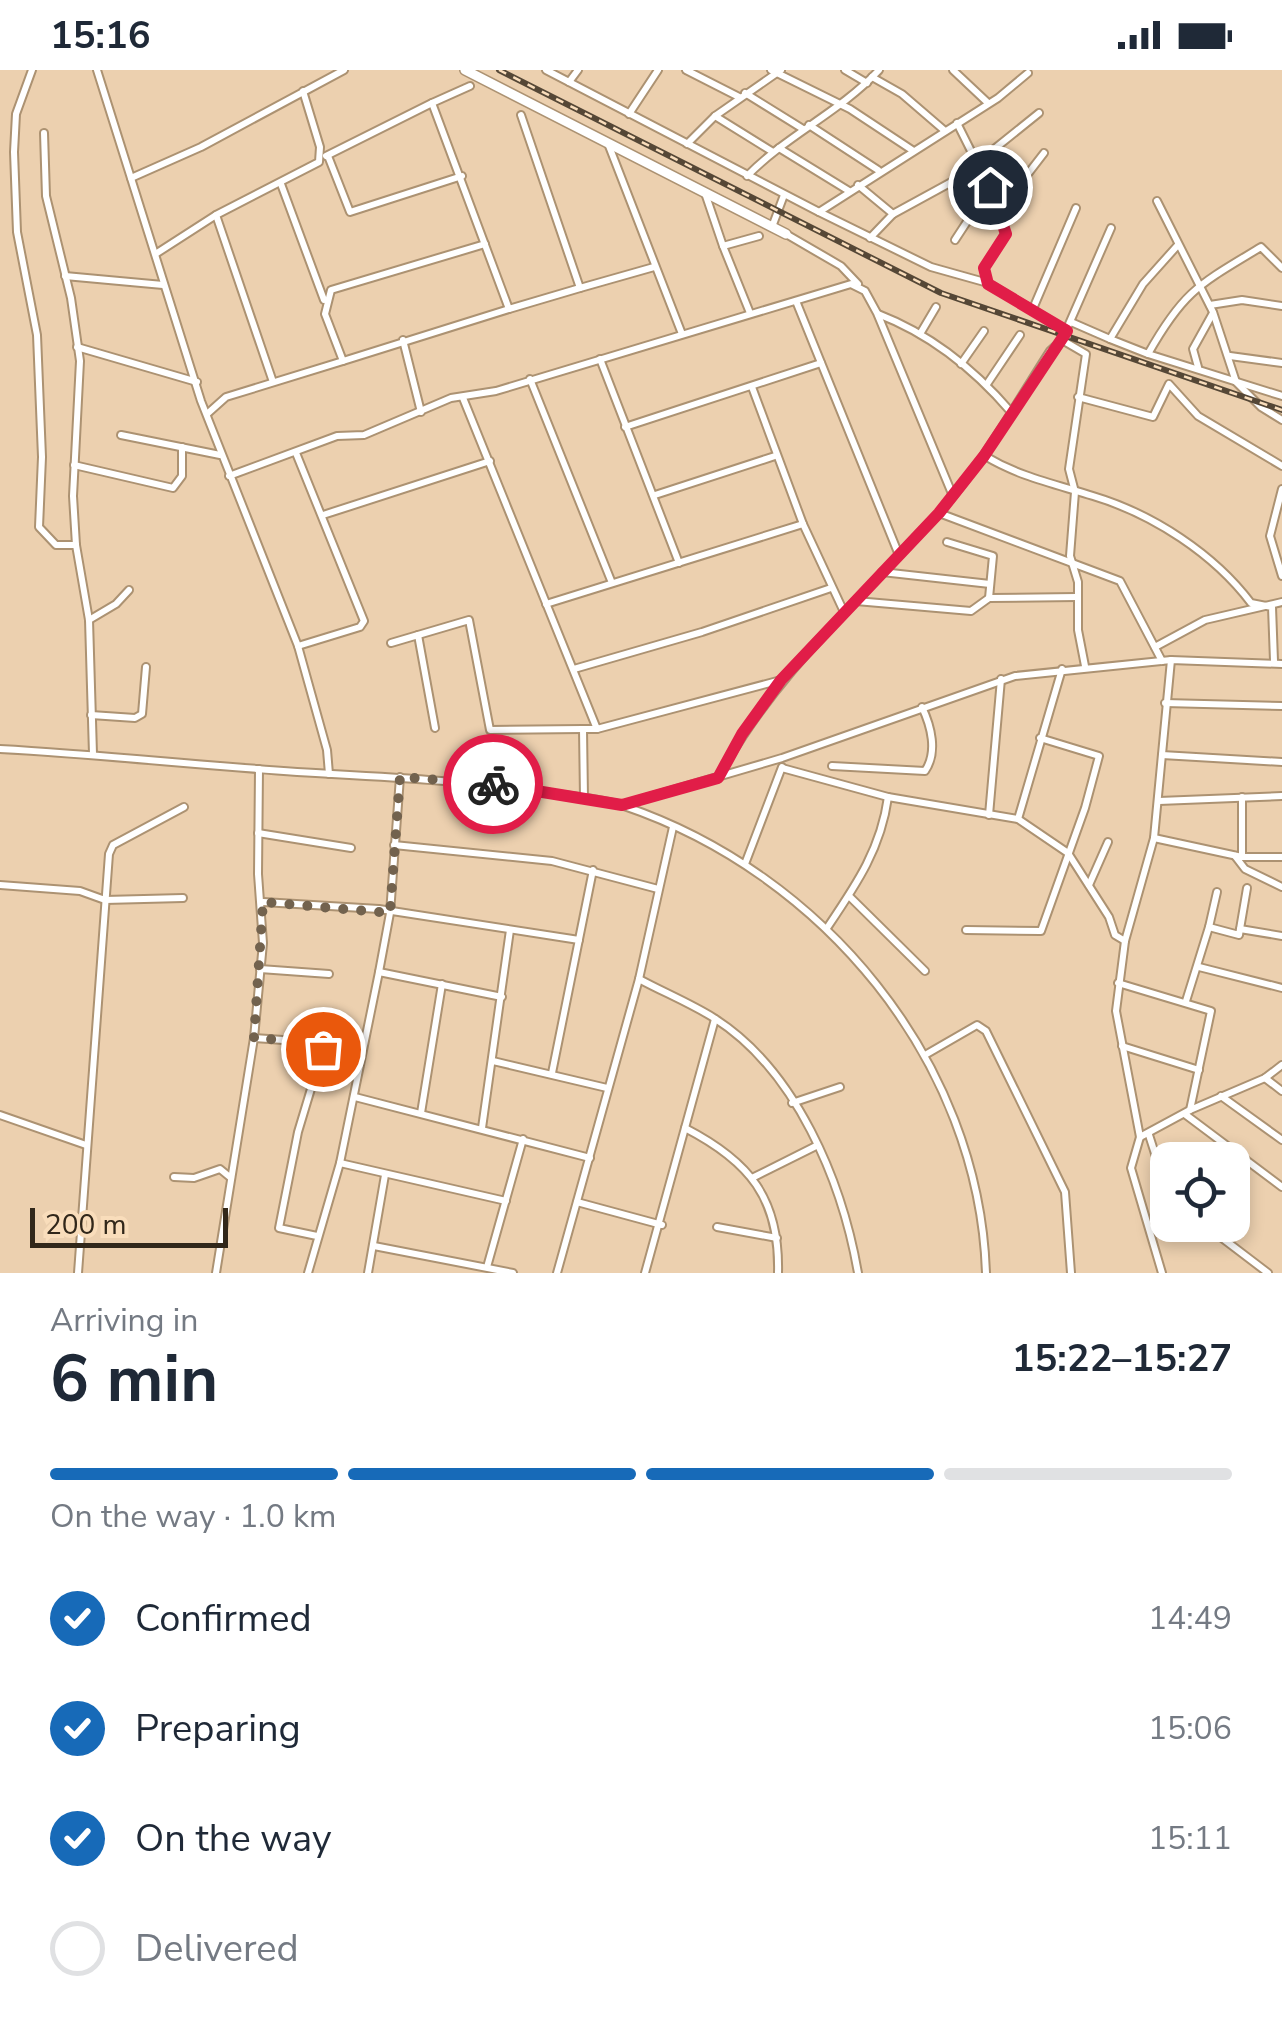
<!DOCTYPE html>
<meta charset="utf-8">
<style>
body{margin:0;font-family:"Nunito Sans",sans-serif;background:#f6f6f7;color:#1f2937;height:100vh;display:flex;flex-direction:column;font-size:38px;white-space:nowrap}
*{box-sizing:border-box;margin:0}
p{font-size:32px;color:#747a83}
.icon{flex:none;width:55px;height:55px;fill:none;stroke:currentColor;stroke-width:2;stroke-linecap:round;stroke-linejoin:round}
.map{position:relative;height:1203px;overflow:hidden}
.side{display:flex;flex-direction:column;background:#fff;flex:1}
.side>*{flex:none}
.tools{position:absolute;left:1150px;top:1072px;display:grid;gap:20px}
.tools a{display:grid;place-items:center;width:100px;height:100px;border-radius:20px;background:#fff;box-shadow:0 5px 15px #0003;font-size:50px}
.scale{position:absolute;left:30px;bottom:25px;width:198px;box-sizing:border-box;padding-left:10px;border:5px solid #31271a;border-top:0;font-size:28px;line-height:35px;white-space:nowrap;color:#31271a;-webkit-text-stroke:8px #f9ddbb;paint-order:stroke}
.pin{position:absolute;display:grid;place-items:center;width:85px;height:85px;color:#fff;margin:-42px;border:5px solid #fff;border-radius:50%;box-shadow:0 2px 10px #0007}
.courier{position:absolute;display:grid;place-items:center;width:100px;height:100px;margin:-50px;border:8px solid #e11d48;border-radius:50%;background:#fff;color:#222;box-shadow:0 2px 12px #0007}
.head em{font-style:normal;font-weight:700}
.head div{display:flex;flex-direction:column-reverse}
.head{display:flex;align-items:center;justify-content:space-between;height:170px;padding:0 50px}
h1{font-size:65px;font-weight:700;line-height:75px}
.bar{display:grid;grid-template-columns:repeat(4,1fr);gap:15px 10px;align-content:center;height:120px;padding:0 50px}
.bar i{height:12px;border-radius:8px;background:#e0e1e3}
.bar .on{background:#176ab8}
.bar p{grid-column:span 4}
ol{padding:0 50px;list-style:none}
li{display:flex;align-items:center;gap:30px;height:110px}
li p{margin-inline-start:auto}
li .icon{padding:10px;border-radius:50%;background:#176ab8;color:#fff;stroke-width:4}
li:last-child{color:#747a83}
li i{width:55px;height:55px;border:5px solid #e0e1e3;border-radius:50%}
.status{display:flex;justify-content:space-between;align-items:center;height:70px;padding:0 50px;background:#fff;direction:ltr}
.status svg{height:28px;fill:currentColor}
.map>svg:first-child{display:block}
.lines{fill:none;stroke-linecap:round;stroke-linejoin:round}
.minor-casing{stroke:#ac9272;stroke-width:10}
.secondary-casing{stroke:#ac9272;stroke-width:12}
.minor{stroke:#fff;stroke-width:6}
.secondary{stroke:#fff;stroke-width:9}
.rail-casing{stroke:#554736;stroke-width:6}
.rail{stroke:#f9ddbb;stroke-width:2.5;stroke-dasharray:8;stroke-linecap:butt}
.done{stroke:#72624e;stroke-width:10;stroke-dasharray:0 18}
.route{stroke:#e11d48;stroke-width:12}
</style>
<div class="status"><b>15:16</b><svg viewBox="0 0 49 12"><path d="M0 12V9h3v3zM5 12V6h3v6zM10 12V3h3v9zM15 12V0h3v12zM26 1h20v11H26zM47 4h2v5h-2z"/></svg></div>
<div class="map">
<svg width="1282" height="1203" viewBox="0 0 1282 1203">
<rect width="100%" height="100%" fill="#ecd0af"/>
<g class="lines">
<defs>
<g id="minor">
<polyline points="32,0 16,44 14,82 17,162 37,265 42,387 39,457 56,475 76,475"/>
<polyline points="97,0 201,331 298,576 327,680 329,704"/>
<polyline points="546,0 819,142 998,28 1028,3"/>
<polyline points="686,0 739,27"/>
<polyline points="771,0 850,39 912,80"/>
<polyline points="845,0 867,13"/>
<polyline points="953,0 988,33"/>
<polyline points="872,7 902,24 945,61"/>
<polyline points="569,12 578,0"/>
<polyline points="470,16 432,33 509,239 580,218"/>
<polyline points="745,23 803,59"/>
<polyline points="629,44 658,0"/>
<polyline points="521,45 580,218 654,197"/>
<polyline points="715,46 773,82"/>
<polyline points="957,53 989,117 1006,163 984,199 987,212"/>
<polyline points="809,55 878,100"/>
<polyline points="44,63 46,126 71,228 80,291 73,426 76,475 89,550 93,684"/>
<polyline points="687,74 715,46 781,0"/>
<polyline points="609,76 682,264"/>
<polyline points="779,78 849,121"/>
<polyline points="326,86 432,33"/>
<polyline points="328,86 350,142 462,106"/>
<polyline points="978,92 1039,43"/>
<path d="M747,106C787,65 840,42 879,0"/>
<polyline points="131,108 201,77 344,0"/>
<polyline points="281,114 324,230"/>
<polyline points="858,115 893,144"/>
<polyline points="705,123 723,176 759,166"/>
<polyline points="1157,131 1213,242 1236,312 1261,337 1282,350"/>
<polyline points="1000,140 1044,83"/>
<polyline points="819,142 931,197 988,213 1067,261"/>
<polyline points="216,145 273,312"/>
<polyline points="772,157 784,125"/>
<polyline points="786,164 841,196 858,214"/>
<polyline points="870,168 893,144 979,97"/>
<polyline points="955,170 989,118"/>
<polyline points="723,176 750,243"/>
<polyline points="157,183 216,145 319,92 320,77 303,21"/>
<polyline points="65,206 163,215"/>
<polyline points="796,231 899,485"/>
<polyline points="1210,235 1242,230 1282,236"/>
<polyline points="1032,241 1076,138"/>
<path d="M878,244C930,264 975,300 1011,342"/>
<polyline points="1071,252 1110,269 1143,214 1177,176"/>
<polyline points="920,264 936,237"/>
<path d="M1110,269L1148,284C1184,220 1200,214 1261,177L1282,198"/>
<polyline points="403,270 421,342"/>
<polyline points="1062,270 1086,284 1069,399 1075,422 1070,486 1078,512 1078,560 1085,596"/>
<polyline points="77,277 197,312"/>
<polyline points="1148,284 1282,326"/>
<polyline points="1230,286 1282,293"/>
<polyline points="600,289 679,493"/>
<polyline points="343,291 509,239"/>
<polyline points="961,294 984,261"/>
<polyline points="1198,297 1193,279 1213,243"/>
<polyline points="530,309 612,513"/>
<polyline points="987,314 1020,265"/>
<polyline points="752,317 803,454 844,542"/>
<polyline points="1078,327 1153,347 1169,314 1198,346 1282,396"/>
<polyline points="463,328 597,659 781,610"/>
<polyline points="207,344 226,327 343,291 325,244 331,220 485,174"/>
<polyline points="625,357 821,293"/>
<polyline points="121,365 220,385"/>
<polyline points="296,383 364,551 360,557 298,576"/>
<path d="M985,386C1020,407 1055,414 1093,426C1153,444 1214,484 1251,533L1272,537L1274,591"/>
<polyline points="74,395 173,418 182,406 182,377"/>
<polyline points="229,406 337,366 364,365 451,328 496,321 851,214 865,221 877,243 953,426"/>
<polyline points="1282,419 1270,466 1282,506"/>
<polyline points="655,425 775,386"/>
<polyline points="939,443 1120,511 1162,591"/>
<polyline points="323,445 490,391"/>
<polyline points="947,472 993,486 989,528"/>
<polyline points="882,502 990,514"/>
<polyline points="856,531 971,541 989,528 1077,527"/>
<polyline points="546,534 803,454"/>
<polyline points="89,550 116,534 129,520"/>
<polyline points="418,565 435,658"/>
<polyline points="391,573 469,550 490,660 583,659"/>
<polyline points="1155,577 1205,550 1282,532"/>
<polyline points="574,599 702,562 831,518"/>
<polyline points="1165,633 1282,636"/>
<polyline points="91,645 135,648 142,644 146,597"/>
<path d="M0,679C111,685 221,698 332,704C405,708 477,712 550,723C574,727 601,728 624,736C822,803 979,990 986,1203"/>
<polyline points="1162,685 1282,692"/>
<path d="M832,696L925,701C938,682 931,656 922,637"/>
<polyline points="782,698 888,727 1018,749 1068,783 1109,847 1115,865 1125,871"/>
<path d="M719,706C774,604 861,529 938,444C982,395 1014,337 1050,281L1062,270L1111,158"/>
<polyline points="1242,727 1242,787"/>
<polyline points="584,728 583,659 597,659"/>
<polyline points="1159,731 1282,726"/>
<polyline points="625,734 782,688 1015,606 1171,590 1282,594"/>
<polyline points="989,745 1001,609"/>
<polyline points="1018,749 1062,599"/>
<polyline points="258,763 351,778"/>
<polyline points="1154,768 1242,787 1282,787"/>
<polyline points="394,775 552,791 658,819"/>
<polyline points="1235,786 1245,799 1282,817"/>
<polyline points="745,794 782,697"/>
<polyline points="0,815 80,821 105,830 183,828"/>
<polyline points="1089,815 1108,772"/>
<polyline points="849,826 925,901"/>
<polyline points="263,832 379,839 579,870"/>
<polyline points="1209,857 1217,822"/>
<path d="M827,858C856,815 881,779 888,727"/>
<polyline points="1240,859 1247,818"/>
<polyline points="966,860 1041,861 1085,738 1099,686 1040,668"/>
<polyline points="1199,897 1282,918"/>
<polyline points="260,899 329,904"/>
<polyline points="379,902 502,927"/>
<path d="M639,909C663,922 690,933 714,948C796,1000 842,1111 858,1203"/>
<polyline points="1118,913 1211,941 1190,1040"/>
<polyline points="1186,931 1209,857 1239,865 1240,859 1282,866"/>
<polyline points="254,968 312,972 321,973 323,979 298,1062 279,1158 317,1166"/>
<polyline points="1122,976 1199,1000"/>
<polyline points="925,985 977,955 986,961 1065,1122 1071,1203"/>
<polyline points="493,991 607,1018"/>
<polyline points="552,1003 593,800"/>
<polyline points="1265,1008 1282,1021"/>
<polyline points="1221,1026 1282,1070"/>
<polyline points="355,1027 590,1088"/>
<polyline points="792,1033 840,1017"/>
<polyline points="421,1043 442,914"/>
<polyline points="0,1045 86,1075"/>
<polyline points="1186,1045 1282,1117"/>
<polyline points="482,1058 510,860"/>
<path d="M685,1058C749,1091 780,1128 778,1203"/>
<polyline points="1149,1065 1168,1124"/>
<polyline points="1140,1067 1190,1040 1265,1008 1282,995"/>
<polyline points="340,1093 506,1131"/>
<polyline points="174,1107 194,1108 220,1099 231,1108"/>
<polyline points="752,1108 816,1076"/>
<polyline points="577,1132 662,1155"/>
<polyline points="1205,1155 1268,1203"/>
<polyline points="717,1157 777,1168"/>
<polyline points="374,1176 513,1203"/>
<polyline points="487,1197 523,1069"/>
<polyline points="78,1203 109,784 113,775 184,737"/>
<polyline points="216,1203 254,968 263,873 258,804 259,699"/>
<polyline points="308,1203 340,1093 379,902 390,843 400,707"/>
<polyline points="368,1203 385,1105"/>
<polyline points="557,1203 639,909 673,757"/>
<polyline points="645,1203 715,949"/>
<polyline points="1162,1203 1131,1098 1140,1067 1116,941 1125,871 1154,768 1171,590"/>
</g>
<polyline id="secondary" points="465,0 786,164"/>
</defs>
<use href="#minor" class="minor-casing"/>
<use href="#secondary" class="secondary-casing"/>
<use href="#minor" class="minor"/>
<use href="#secondary" class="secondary"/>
<defs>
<polyline id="rail" points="499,0 941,223 1282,340"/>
</defs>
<use href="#rail" class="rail-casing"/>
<use href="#rail" class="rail"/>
</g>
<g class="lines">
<polyline class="done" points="323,979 312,972 254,968 263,832 390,843 400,707 493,714"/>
<polyline class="route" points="493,714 622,735 718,708 742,664 781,610 939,443 984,386 1067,261 988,214 984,198 1006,164 990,117"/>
</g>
</svg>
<div class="tools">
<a><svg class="icon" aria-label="locate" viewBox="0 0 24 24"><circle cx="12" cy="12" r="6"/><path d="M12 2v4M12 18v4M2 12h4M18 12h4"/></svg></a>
</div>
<div class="scale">200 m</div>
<div class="pin" style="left:323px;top:979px;background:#ea580c"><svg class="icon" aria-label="bag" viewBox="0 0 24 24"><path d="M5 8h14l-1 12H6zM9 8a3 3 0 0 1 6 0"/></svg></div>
<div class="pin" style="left:990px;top:117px;background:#1f2937"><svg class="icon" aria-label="home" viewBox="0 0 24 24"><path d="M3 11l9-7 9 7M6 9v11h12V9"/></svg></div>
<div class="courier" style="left:493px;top:714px"><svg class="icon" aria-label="bike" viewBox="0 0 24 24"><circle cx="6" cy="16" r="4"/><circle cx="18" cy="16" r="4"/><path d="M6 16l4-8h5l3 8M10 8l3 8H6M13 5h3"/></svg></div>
</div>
<section class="side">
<div class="head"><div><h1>6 min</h1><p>Arriving in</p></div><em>15:22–15:27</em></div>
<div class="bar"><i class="on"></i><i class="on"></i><i class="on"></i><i></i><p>On the way · 1.0 km</p></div>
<ol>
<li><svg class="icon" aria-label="check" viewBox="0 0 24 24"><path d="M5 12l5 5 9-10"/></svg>Confirmed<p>14:49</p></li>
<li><svg class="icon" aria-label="check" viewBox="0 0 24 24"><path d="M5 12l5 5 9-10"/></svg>Preparing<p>15:06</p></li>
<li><svg class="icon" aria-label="check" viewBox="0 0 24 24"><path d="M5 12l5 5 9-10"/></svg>On the way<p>15:11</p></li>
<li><i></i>Delivered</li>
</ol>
</section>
